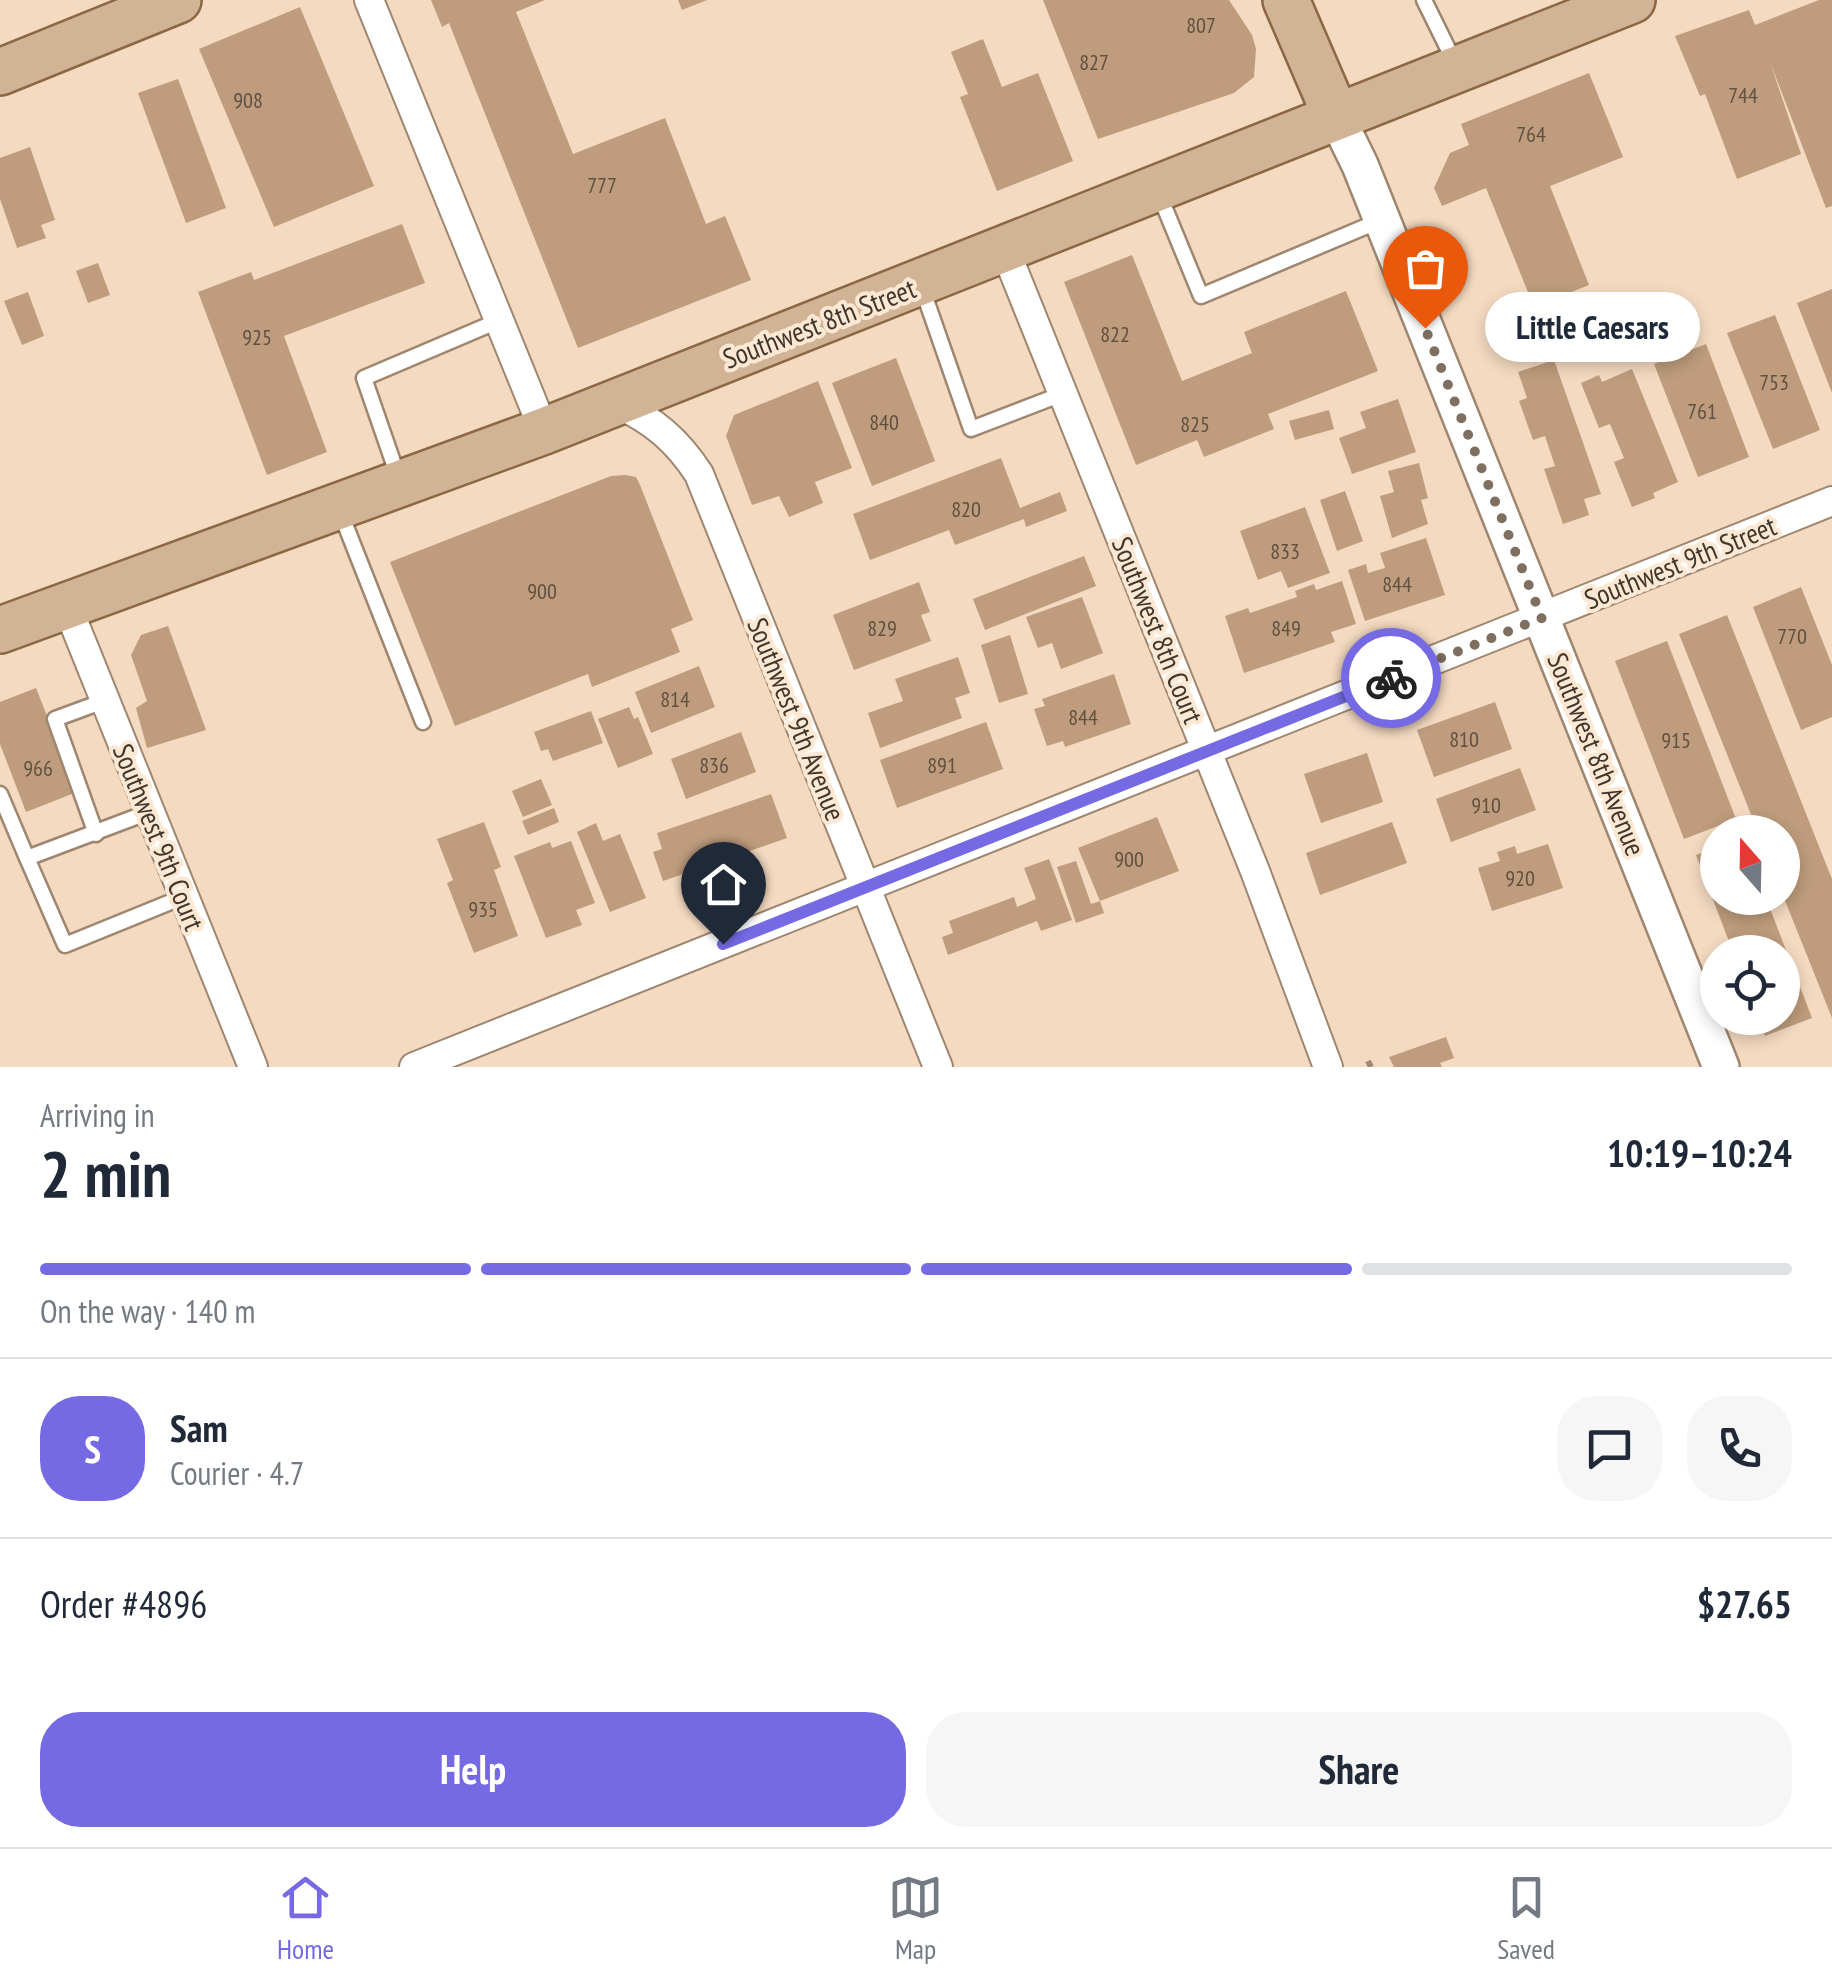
<!DOCTYPE html>
<meta charset="utf-8">
<style>
body{margin:0;font-family:"PT Sans Narrow",sans-serif;background:#f6f6f7;color:#1f2937;height:100vh;display:flex;flex-direction:column;font-size:38px;white-space:nowrap}
*{box-sizing:border-box;margin:0}
p{font-size:32px;color:#747a83}
.icon{flex:none;width:55px;height:55px;fill:none;stroke:currentColor;stroke-width:2;stroke-linecap:round;stroke-linejoin:round}
.map{position:relative;height:1067px;overflow:hidden}
.drawer{display:flex;flex-direction:column;background:#fff;flex:1}
.drawer>*{flex:none}
.needle{width:65px;rotate:340deg}
.tools{position:absolute;left:1700px;top:815px;display:grid;gap:20px}
.tools a{display:grid;place-items:center;width:100px;height:100px;border-radius:50%;background:#fff;box-shadow:0 5px 15px #0003;font-size:50px}
.pin{position:absolute;display:grid;place-items:center;width:85px;height:85px;color:#fff;margin:-102px -42px;border-radius:50% 50% 50% 0;rotate:-45deg;box-shadow:0 0 10px #0007}
.pin .icon{rotate:45deg}
.courier{position:absolute;display:grid;place-items:center;width:100px;height:100px;margin:-50px;border:8px solid #7569e4;border-radius:50%;background:#fff;color:#222;box-shadow:0 2px 12px #0007}
.bubble{position:absolute;height:70px;border-radius:35px;background:#fff;box-shadow:0 5px 15px #0003;font-size:32px;font-weight:800;line-height:70px;text-align:center}
.overview em{font-style:normal;font-weight:800}
.overview div{display:flex;flex-direction:column-reverse}
.overview{display:flex;align-items:center;justify-content:space-between;height:170px;padding:0 40px}
h1{font-size:65px;font-weight:800;line-height:75px}
.bar{display:grid;grid-template-columns:repeat(4,1fr);gap:15px 10px;align-content:center;height:120px;padding:0 40px}
.bar i{height:12px;border-radius:8px;background:#e0e1e3}
.bar .current{background:#7569e4}
.bar p{grid-column:span 4}
.line{display:flex;align-items:center;gap:25px;padding:0 40px;border-top:2px solid #e0e1e3}
.line div{flex:1}
.round{display:grid;place-items:center;flex:none;width:105px;height:105px;border-radius:40px;background:#f6f6f7}
.primary-button{display:flex;gap:20px;margin-top:auto;padding:20px 40px}
.primary-button a{flex:1;height:115px;border-radius:40px;background:#7569e4;color:#fff;font-size:40px;font-weight:800;line-height:115px;text-align:center}
.primary-button a+a{background:#f6f6f7;color:#1f2937}
.tab-bar{display:flex;justify-content:space-around;align-items:center;height:140px;border-top:2px solid #e0e1e3;background:#fff;font-size:28px;color:#747a83}
.tab-bar a{display:grid;justify-items:center;gap:5px}
.tab-bar .current{color:#7569e4}
.map>svg:first-child{display:block}
.building{fill:#be9c7d}
.lines{fill:none;stroke-linecap:round;stroke-linejoin:round}
.service-casing{stroke:#9e866f;stroke-width:19}
.minor-casing{stroke:#9e866f;stroke-width:32}
.tertiary-casing{stroke:#9e866f;stroke-width:40}
.primary-casing{stroke:#8b6742;stroke-width:50}
.path{stroke:#9d8a79;stroke-width:6;stroke-dasharray:8 8;stroke-linecap:butt}
.service{stroke:#fff;stroke-width:14}
.minor{stroke:#fff;stroke-width:28}
.tertiary{stroke:#fff;stroke-width:35}
.primary{stroke:#d1b395;stroke-width:45}
.done{stroke:#7f6f60;stroke-width:10;stroke-dasharray:0 18}
.route{stroke:#7569e4;stroke-width:12}
.labels{text-anchor:middle;dominant-baseline:central;stroke-width:8;stroke-linejoin:round;paint-order:stroke}
.number-label{font-size:22px;fill:#605040}
.street-label{font-size:28px;fill:#40362c;stroke:#fde8d4}
</style>
<div class="map">
<svg width="1832" height="1067" viewBox="0 0 1832 1067">
<rect width="100%" height="100%" fill="#f4dac1"/>
<g class="building">
<polygon points="431,0 545,0 516,12 573,154 665,118 706,224 725,216 751,280 578,348 449,23 442,27"/>
<polygon points="678,0 707,0 682,10"/>
<polygon points="1043,0 1229,0 1252,35 1256,49 1254,77 1234,93 1098,139"/>
<polygon points="1819,0 1832,0 1832,206 1826,208 1770,62 1801,154 1737,179 1705,94 1700,96 1675,36 1749,10 1755,25"/>
<polygon points="300,7 374,186 274,227 199,49"/>
<polygon points="983,39 1002,87 1038,73 1073,161 997,191 960,97 968,94 951,52"/>
<polygon points="1589,73 1623,157 1550,186 1589,285 1534,307 1486,188 1442,206 1434,188 1450,153 1469,145 1461,124"/>
<polygon points="178,79 226,208 186,223 138,93"/>
<polygon points="30,147 55,220 41,225 46,238 17,248 0,199 0,158"/>
<polygon points="402,224 425,283 284,336 327,452 267,475 198,292 251,272 254,280"/>
<polygon points="1132,255 1182,381 1252,353 1244,332 1346,291 1378,371 1268,414 1274,429 1204,457 1197,440 1136,465 1064,282"/>
<polygon points="98,263 110,295 88,303 76,271"/>
<polygon points="1832,289 1832,393 1797,303"/>
<polygon points="28,292 44,336 22,345 4,301"/>
<polygon points="1775,315 1820,430 1773,449 1727,333"/>
<polygon points="1706,344 1749,457 1698,477 1654,364"/>
<polygon points="896,358 935,461 872,486 832,383"/>
<polygon points="1554,360 1601,494 1584,499 1589,515 1563,524 1544,469 1555,466 1545,436 1533,440 1519,401 1527,398 1518,372"/>
<polygon points="1632,369 1678,482 1653,493 1655,498 1632,507 1614,462 1624,458 1610,424 1599,428 1581,383 1599,375 1602,382"/>
<polygon points="818,381 852,468 815,482 823,503 789,517 779,496 752,505 726,436 734,415"/>
<polygon points="1398,399 1416,452 1352,474 1339,438 1366,428 1360,412"/>
<polygon points="1329,410 1334,429 1295,440 1289,421"/>
<polygon points="1001,458 1020,508 1060,492 1067,511 1026,527 1024,519 955,545 949,530 870,560 853,514"/>
<polygon points="1419,463 1428,498 1421,500 1428,524 1392,538 1380,496 1394,492 1388,471"/>
<polygon points="625,475 636,477 640,485 693,620 671,629 680,652 592,687 588,674 455,726 390,562 611,476"/>
<polygon points="1345,491 1363,541 1337,551 1320,500"/>
<polygon points="1305,507 1330,573 1288,588 1281,571 1258,580 1240,531"/>
<polygon points="1426,538 1445,595 1365,621 1348,570 1366,564 1368,573 1385,568 1380,553"/>
<polygon points="1084,556 1096,586 985,630 973,599"/>
<polygon points="1342,581 1356,624 1331,632 1335,642 1244,673 1225,616 1248,608 1250,613 1297,597 1295,591 1314,584 1316,590"/>
<polygon points="919,582 930,612 921,615 931,641 854,670 833,615"/>
<polygon points="1801,587 1832,665 1832,717 1801,730 1753,607"/>
<polygon points="1082,597 1103,653 1061,669 1052,643 1038,648 1026,617"/>
<polygon points="1727,615 1832,879 1832,1018 1782,893 1782,832 1758,832 1679,634"/>
<polygon points="168,626 206,730 147,748 136,708 147,701 131,655 141,635"/>
<polygon points="1010,635 1028,694 999,703 981,645"/>
<polygon points="1667,641 1736,819 1684,839 1615,661"/>
<polygon points="958,657 970,693 955,698 962,718 880,748 868,713 903,701 895,679"/>
<polygon points="699,666 715,707 651,733 635,692"/>
<polygon points="1114,674 1131,724 1065,747 1063,741 1047,746 1034,709 1045,706 1042,699"/>
<polygon points="36,688 77,792 26,812 0,744 0,702"/>
<polygon points="1495,702 1512,749 1434,777 1417,730"/>
<polygon points="629,707 634,719 638,717 653,754 618,768 598,719"/>
<polygon points="591,711 603,743 553,761 548,749 541,751 534,732"/>
<polygon points="986,722 1003,769 897,808 880,760"/>
<polygon points="741,732 756,772 686,799 671,759"/>
<polygon points="1367,753 1383,802 1321,823 1304,774"/>
<polygon points="1520,768 1536,810 1451,842 1436,799"/>
<polygon points="541,779 552,805 523,817 512,791"/>
<polygon points="771,794 787,838 663,881 653,852 662,849 657,833"/>
<polygon points="554,808 559,822 528,835 522,821"/>
<polygon points="1157,817 1179,871 1100,901 1078,848"/>
<polygon points="484,822 501,867 494,870 518,936 474,953 447,883 453,880 437,839"/>
<polygon points="1392,822 1407,863 1320,895 1306,853"/>
<polygon points="596,823 603,841 620,834 646,898 610,912 577,832"/>
<polygon points="571,841 595,903 576,910 582,925 546,938 514,856 550,842 552,848"/>
<polygon points="1548,844 1563,888 1492,911 1478,868 1500,861 1497,852 1515,846 1517,854"/>
<polygon points="1718,847 1718,898 1766,898 1812,1018 1765,1036 1758,1018 1782,1018 1782,952 1733,952 1696,855"/>
<polygon points="1049,859 1072,920 1041,931 1037,921 948,955 942,937 953,933 949,921 1014,897 1017,907 1036,899 1024,868"/>
<polygon points="1076,861 1091,904 1100,901 1104,913 1076,923 1057,867"/>
<polygon points="1446,1037 1454,1058 1440,1063 1442,1067 1394,1067 1389,1057"/>
</g>
<g class="lines">
<defs>
<g id="service">
<polyline points="1424,0 1455,63"/>
<polyline points="1159,194 1201,296 1379,221"/>
<polyline points="922,288 971,429 1062,394"/>
<polyline points="399,479 364,378 498,321"/>
<polyline points="341,514 423,722"/>
<polyline points="0,794 27,858 149,812"/>
<polyline points="96,834 55,719 104,701"/>
<polyline points="27,858 65,945 183,897"/>
</g>
<g id="minor">
<polyline points="369,0 544,431"/>
<polyline points="1005,250 1255,871 1328,1067"/>
<path d="M616,403C653,420 677,440 699,474L938,1067"/>
<polyline points="67,606 253,1067"/>
<polyline points="414,1067 1832,501"/>
</g>
<polyline id="tertiary" points="1336,116 1360,165 1721,1067"/>
<g id="primary">
<polyline points="1286,0 1336,116"/>
<polyline points="0,72 178,0"/>
<polyline points="0,630 544,431 1632,0"/>
</g>
</defs>
<use href="#service" class="service-casing"/>
<use href="#minor" class="minor-casing"/>
<use href="#tertiary" class="tertiary-casing"/>
<use href="#primary" class="primary-casing"/>
<polyline class="path" points="1368,1061 1371,1067"/>
<use href="#service" class="service"/>
<use href="#minor" class="minor"/>
<use href="#tertiary" class="tertiary"/>
<use href="#primary" class="primary"/>
</g>
<g class="lines">
<polyline class="done" points="1391,678 1542,618 1425,328"/>
<polyline class="route" points="723,944 1391,678"/>
</g>
<g class="labels">
<g class="number-label">
<text x="1201" y="25">807</text>
<text x="1094" y="62">827</text>
<text x="1743" y="95">744</text>
<text x="248" y="100">908</text>
<text x="1531" y="134">764</text>
<text x="602" y="185">777</text>
<text x="1115" y="334">822</text>
<text x="257" y="337">925</text>
<text x="1774" y="382">753</text>
<text x="1702" y="411">761</text>
<text x="884" y="422">840</text>
<text x="1195" y="424">825</text>
<text x="966" y="509">820</text>
<text x="1285" y="551">833</text>
<text x="1397" y="584">844</text>
<text x="542" y="591">900</text>
<text x="882" y="628">829</text>
<text x="1286" y="628">849</text>
<text x="1792" y="636">770</text>
<text x="675" y="699">814</text>
<text x="1083" y="717">844</text>
<text x="1464" y="739">810</text>
<text x="1676" y="740">915</text>
<text x="714" y="765">836</text>
<text x="942" y="765">891</text>
<text x="38" y="768">966</text>
<text x="1486" y="805">910</text>
<text x="1129" y="859">900</text>
<text x="1520" y="878">920</text>
<text x="483" y="909">935</text>
</g>
<g class="street-label">
<text transform="translate(819 323) rotate(-21)">Southwest 8th Street</text>
<text transform="translate(1680 562) rotate(-22)">Southwest 9th Street</text>
<text transform="translate(1158 630) rotate(68)">Southwest 8th Court</text>
<text transform="translate(797 719) rotate(68)">Southwest 9th Avenue</text>
<text transform="translate(1597 754) rotate(68)">Southwest 8th Avenue</text>
<text transform="translate(159 837) rotate(68)">Southwest 9th Court</text>
</g>
</g>
</svg>
<div class="tools">
<a><svg class="needle" viewBox="-14 -14 28 28"><path d="M0-13l5 13h-10z" fill="#e53935"/><path d="M0 13l5-13h-10z" fill="#747a83"/></svg></a>
<a><svg class="icon" aria-label="locate" viewBox="0 0 24 24"><circle cx="12" cy="12" r="6"/><path d="M12 2v4M12 18v4M2 12h4M18 12h4"/></svg></a>
</div>
<div class="pin" style="left:1425px;top:328px;background:#ea580c"><svg class="icon" aria-label="bag" viewBox="0 0 24 24"><path d="M5 8h14l-1 12H6zM9 8a3 3 0 0 1 6 0"/></svg></div>
<div class="pin" style="left:723px;top:944px;background:#1f2937"><svg class="icon" aria-label="home" viewBox="0 0 24 24"><path d="M3 11l9-7 9 7M6 9v11h12V9"/></svg></div>
<div class="courier" style="left:1391px;top:678px"><svg class="icon" aria-label="bike" viewBox="0 0 24 24"><circle cx="6" cy="16" r="4"/><circle cx="18" cy="16" r="4"/><path d="M6 16l4-8h5l3 8M10 8l3 8H6M13 5h3"/></svg></div>
<div class="bubble" style="left:1485px;top:292px;width:215px">Little Caesars</div>
</div>
<section class="drawer">
<div class="overview"><div><h1>2 min</h1><p>Arriving in</p></div><em>10:19–10:24</em></div>
<div class="bar"><i class="current"></i><i class="current"></i><i class="current"></i><i></i><p>On the way · 140 m</p></div>
<div class="line" style="height:180px"><b class="round" style="background:#7569e4;color:#fff">S</b><div><b>Sam</b><p>Courier · 4.7</p></div><a class="round"><svg class="icon" aria-label="chat" viewBox="0 0 24 24"><path d="M4 5h16v11H9l-5 4z"/></svg></a><a class="round"><svg class="icon" aria-label="phone" viewBox="0 0 24 24"><path d="M5 4h4l2 5-3 2q2 4 5 5l2-3 5 2v4C11 20 4 13 5 4z"/></svg></a></div>
<div class="line" style="height:130px"><div>Order #4896</div><b>$27.65</b></div>
<div class="primary-button"><a>Help</a><a>Share</a></div>
</section>
<nav class="tab-bar">
<a class="current"><svg class="icon" aria-label="home" viewBox="0 0 24 24"><path d="M3 11l9-7 9 7M6 9v11h12V9"/></svg>Home</a>
<a><svg class="icon" aria-label="map" viewBox="0 0 24 24"><path d="M3 6l6-2 6 2 6-2v14l-6 2-6-2-6 2zM9 4v14M15 6v14"/></svg>Map</a>
<a><svg class="icon" aria-label="saved" viewBox="0 0 24 24"><path d="M7 4h10v16l-5-4-5 4z"/></svg>Saved</a>
</nav>
